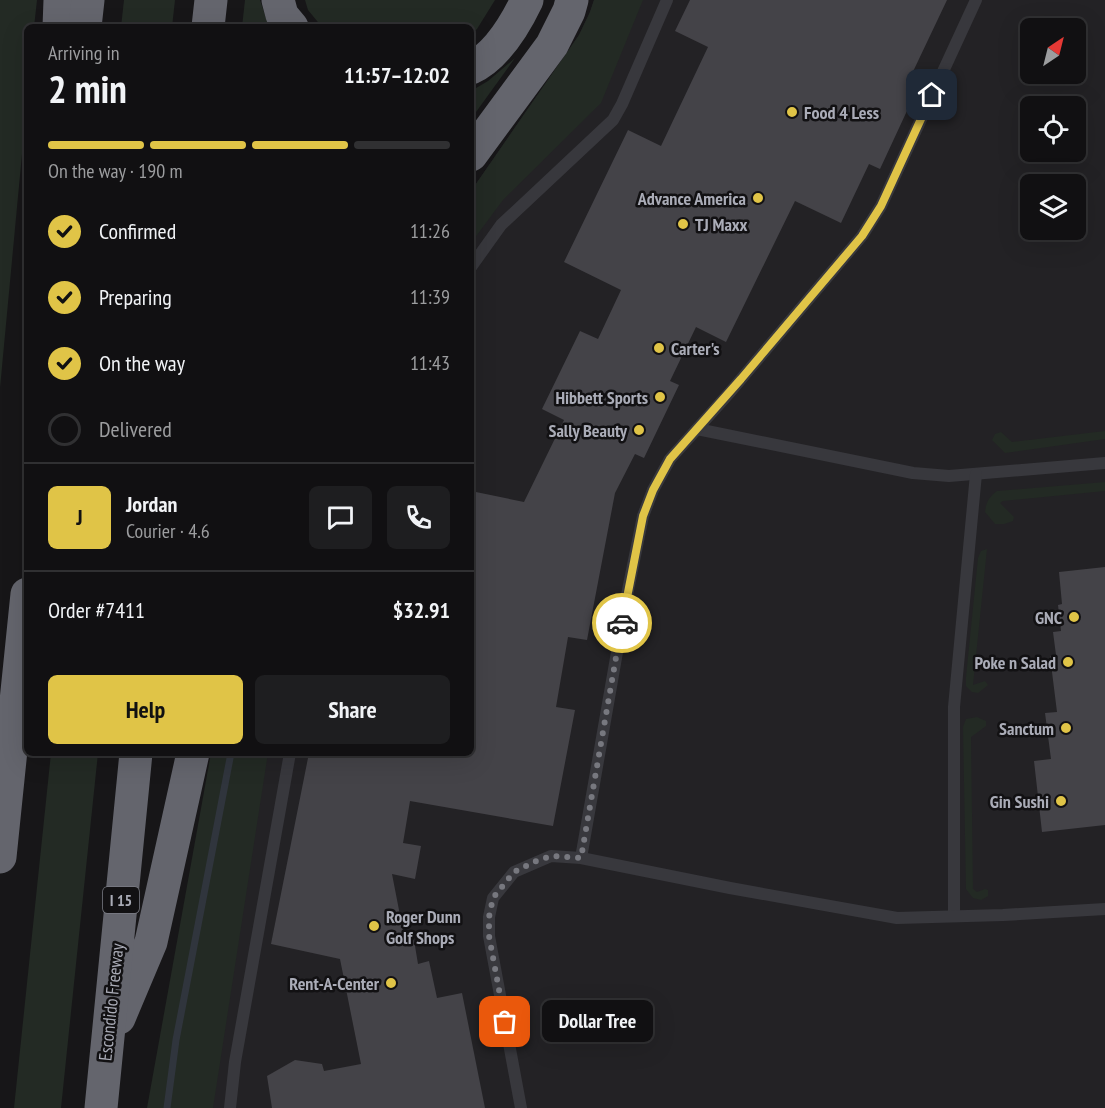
<!DOCTYPE html>
<meta charset="utf-8">
<style>
body{margin:0;font-family:"PT Sans Narrow",sans-serif;background:#1e1e20;color:#f1f3f6;height:100vh;display:flex;flex-direction:column;font-size:22px;white-space:nowrap}
*{box-sizing:border-box;margin:0}
p{font-size:20px;color:#9c9d9f}
.icon{flex:none;width:33px;height:33px;fill:none;stroke:currentColor;stroke-width:2;stroke-linecap:round;stroke-linejoin:round}
.map{position:relative;flex:1;overflow:hidden}
.sheet{position:absolute;left:24px;top:24px;width:450px;height:732px;display:flex;flex-direction:column;background:#111012;border-radius:9px;box-shadow:0 6px 24px #0002,0 0 0 2px #303032}
.sheet>*{flex:none}
.needle{width:39px;rotate:35deg}
.fabs{position:absolute;left:1020px;top:18px;display:grid;gap:12px}
.fabs a{display:grid;place-items:center;width:66px;height:66px;border-radius:9px;background:#111012;box-shadow:0 6px 24px #0002,0 0 0 2px #303032;font-size:30px}
.pin{position:absolute;display:grid;place-items:center;width:51px;height:51px;color:#fff;margin:-26px;border-radius:12px;box-shadow:0 3px 9px #0006}
.courier{position:absolute;display:grid;place-items:center;width:60px;height:60px;margin:-30px;border:4px solid #e0c447;border-radius:50%;background:#fff;color:#222;box-shadow:0 2px 8px #0007}
.bubble{position:absolute;height:42px;border-radius:9px;background:#111012;box-shadow:0 6px 24px #0002,0 0 0 2px #303032;font-size:20px;font-weight:600;line-height:42px;text-align:center}
.head em{font-style:normal;font-weight:600}
.head div{display:flex;flex-direction:column-reverse}
.head{display:flex;align-items:center;justify-content:space-between;height:102px;padding:0 24px}
h1{font-size:39px;font-weight:600;line-height:45px}
.bar{display:grid;grid-template-columns:repeat(4,1fr);gap:9px 6px;align-content:center;height:72px;padding:0 24px}
.bar i{height:8px;border-radius:4px;background:#303032}
.bar .on{background:#e0c447}
.bar p{grid-column:span 4}
.line{display:flex;align-items:center;gap:15px;padding:0 24px;border-top:2px solid #303032}
.line div{flex:1}
.round{display:grid;place-items:center;flex:none;width:63px;height:63px;border-radius:9px;background:#1e1e20}
ol{padding:0 24px;list-style:none}
li{display:flex;align-items:center;gap:18px;height:66px}
li p{margin-inline-start:auto}
li .icon{padding:6px;border-radius:50%;background:#e0c447;color:#111;stroke-width:4}
li:last-child{color:#9c9d9f}
li i{width:33px;height:33px;border:3px solid #303032;border-radius:50%}
.cta{display:flex;gap:12px;margin-top:auto;padding:12px 24px}
.cta a{flex:1;height:69px;border-radius:9px;background:#e0c447;color:#111;font-size:24px;font-weight:600;line-height:69px;text-align:center}
.cta a+a{background:#1e1e20;color:#f1f3f6}
.map>svg:first-child{display:block}
.built{fill:#232225;fill-rule:evenodd}
.green{fill:#232a24}
.lines{fill:none;stroke-linecap:round;stroke-linejoin:round}
.stream{stroke:#30353d;stroke-width:7}
.building{fill:#444348}
.lane{stroke:#38383d;stroke-width:12}
.highway{stroke:#64656d;stroke-width:33}
.done{stroke:#77787f;stroke-width:6;stroke-dasharray:0 10.8}
.route{stroke:#e0c447;stroke-width:8}
.poi-dot{fill:#e0c447;stroke:#121113;stroke-width:2}
.labels{text-anchor:middle;dominant-baseline:central;stroke-width:5;stroke-linejoin:round;paint-order:stroke}
.shield{fill:#121113;stroke:#7c7e86;stroke-width:1.5}
.shield-label{font-size:16px;font-weight:bold;fill:#aaacb7}
.poi-label{font-size:18px;font-weight:bold;fill:#aaacb7;stroke:#121113;text-anchor:end}
.street-label{font-size:18px;fill:#aaacb7;stroke:#121113}
</style>
<div class="map">
<svg width="1105" height="1108" viewBox="0 0 1105 1108">
<rect width="100%" height="100%" fill="#171618"/>
<path class="built" d="M594,0H1105V1108H192L246,753H471V191L579,35L590,12ZM1030,28H1076V74H1030ZM1030,106H1076V152H1030ZM1030,184H1076V230H1030Z"/>
<g class="green">
<polygon points="0,0 37,0 34,27 27,27 27,101 0,388"/>
<polygon points="124,0 175,0 172,27 121,27"/>
<polygon points="245,0 260,0 269,27 242,27"/>
<polygon points="305,0 495,0 477,29 471,34 471,27 322,27 308,10"/>
<polygon points="594,0 643,0 601,103 503,200 471,243 471,191 579,35 590,12"/>
<polygon points="515,58 471,119 471,91 488,81"/>
<polygon points="1105,431 1105,439 1005,453 992,440 995,434 1001,432 1012,442"/>
<path d="M1105,482V491L1003,501L1000,503L1014,517L1013,521L1004,524H995L985,512C986,502 989,497 997,491Z"/>
<polygon points="987,549 973,685 985,681 988,685 978,693 972,692 966,686 966,677 978,558 981,551"/>
<polygon points="977,717 986,721 986,726 971,737 973,889 977,892 985,889 988,890 988,896 981,900 973,898 966,889 963,727 966,719"/>
<polygon points="51,753 98,753 61,1108 14,1108"/>
<polygon points="211,753 268,753 213,1108 147,1108"/>
</g>
<g class="lines">
<polyline class="stream" points="167,1108 176,1040 231,753"/>
</g>
<g class="building">
<polygon points="690,0 947,0 909,80 919,85 880,169 869,164 841,223 795,201 726,342 696,327 670,381 679,385 644,458 635,454 615,493 587,640 568,637 556,707 575,710 553,826 410,801 403,843 421,846 415,879 392,874 405,941 414,940 418,964 429,961 437,998 462,993 485,1108 272,1108 267,1076 295,1060 322,1064 324,1071 361,1064 340,959 271,944 309,753 471,753 471,491 524,502 564,420 542,409 580,331 598,339 621,290 564,262 628,130 661,146 708,47 675,31"/>
<polygon points="1105,567 1105,825 1042,832 1034,761 1051,759 1045,713 1057,712 1050,656 1056,655 1053,632 1061,631 1058,605 1062,604 1059,572"/>
</g>
<g class="lines">
<g class="lane">
<polyline points="471,267 501,225 613,120 622,104 667,0"/>
<polyline points="697,429 913,473 949,476 1105,463"/>
<polyline points="581,858 627,595 643,516 653,490 670,459 731,391 862,236 881,206 976,0"/>
<polyline points="954,916 954,707 976,474"/>
<polyline points="230,1108 235,1062 290,753"/>
<polyline points="521,1108 489,936 489,917 493,898 514,872 551,856 581,858 730,888 897,918 1003,915 1105,909"/>
</g>
<g class="highway">
<polyline points="278,0 282,15 292,27"/>
<polyline points="59,27 60,0"/>
<polyline points="85,27 88,0"/>
<polyline points="208,27 211,0"/>
<path d="M471,68C497,56 515,25 527,0"/>
<polyline points="471,155 552,45 569,11 572,0"/>
<polyline points="0,857 27,594"/>
<polyline points="119,1018 151,942 193,753"/>
<polyline points="101,1108 136,753"/>
</g>
</g>
<g class="lines">
<polyline class="done" points="505,1022 489,936 489,917 493,898 514,872 534,862 551,856 581,858 622,623"/>
<polyline class="route" points="622,623 643,516 653,490 670,459 741,379 862,236 881,206 932,95"/>
</g>
<g class="poi-dot">
<circle cx="792" cy="112" r="6"/>
<circle cx="758" cy="198" r="6"/>
<circle cx="683" cy="224" r="6"/>
<circle cx="659" cy="348" r="6"/>
<circle cx="660" cy="397" r="6"/>
<circle cx="639" cy="430" r="6"/>
<circle cx="1074" cy="617" r="6"/>
<circle cx="1068" cy="662" r="6"/>
<circle cx="1066" cy="728" r="6"/>
<circle cx="1061" cy="801" r="6"/>
<circle cx="374" cy="926" r="6"/>
<circle cx="391" cy="983" r="6"/>
</g>
<g class="labels">
<rect class="shield" x="103" y="887" width="36" height="26" rx="4.5"/>
<g class="shield-label">
<text x="121" y="900">I 15</text>
</g>
<g class="poi-label">
<text x="804" y="112" text-anchor="start">Food 4 Less</text>
<text x="746" y="198">Advance America</text>
<text x="695" y="224" text-anchor="start">TJ Maxx</text>
<text x="671" y="348" text-anchor="start">Carter's</text>
<text x="648" y="397">Hibbett Sports</text>
<text x="627" y="430">Sally Beauty</text>
<text x="1062" y="617">GNC</text>
<text x="1056" y="662">Poke n Salad</text>
<text x="1054" y="728">Sanctum</text>
<text x="1049" y="801">Gin Sushi</text>
<text x="386" y="916" text-anchor="start">Roger Dunn<tspan x="386" dy="21">Golf Shops</tspan></text>
<text x="379" y="983">Rent-A-Center</text>
</g>
<g class="street-label">
<text transform="translate(111 1002) rotate(-84)">Escondido Freeway</text>
</g>
</g>
</svg>
<div class="fabs">
<a><svg class="needle" viewBox="-14 -14 28 28"><path d="M0-13l5 13h-10z" fill="#e53935"/><path d="M0 13l5-13h-10z" fill="#9c9d9f"/></svg></a>
<a><svg class="icon" aria-label="locate" viewBox="0 0 24 24"><circle cx="12" cy="12" r="6"/><path d="M12 2v4M12 18v4M2 12h4M18 12h4"/></svg></a>
<a><svg class="icon" aria-label="layers" viewBox="0 0 24 24"><path d="M12 4l9 5-9 5-9-5zM3 14l9 5 9-5"/></svg></a>
</div>
<div class="pin" style="left:505px;top:1022px;background:#ea580c"><svg class="icon" aria-label="bag" viewBox="0 0 24 24"><path d="M5 8h14l-1 12H6zM9 8a3 3 0 0 1 6 0"/></svg></div>
<div class="pin" style="left:932px;top:95px;background:#1f2937"><svg class="icon" aria-label="home" viewBox="0 0 24 24"><path d="M3 11l9-7 9 7M6 9v11h12V9"/></svg></div>
<div class="courier" style="left:622px;top:623px"><svg class="icon" aria-label="car" viewBox="0 0 24 24"><path d="M5 17H2v-5l4-1 3-4h7l3 4 3 1v5h-3M9 17h6M6 11h13"/><circle cx="7" cy="17" r="2"/><circle cx="17" cy="17" r="2"/></svg></div>
<div class="bubble" style="left:542px;top:1000px;width:111px">Dollar Tree</div>
<section class="sheet">
<div class="head"><div><h1>2 min</h1><p>Arriving in</p></div><em>11:57–12:02</em></div>
<div class="bar"><i class="on"></i><i class="on"></i><i class="on"></i><i></i><p>On the way · 190 m</p></div>
<ol>
<li><svg class="icon" aria-label="check" viewBox="0 0 24 24"><path d="M5 12l5 5 9-10"/></svg>Confirmed<p>11:26</p></li>
<li><svg class="icon" aria-label="check" viewBox="0 0 24 24"><path d="M5 12l5 5 9-10"/></svg>Preparing<p>11:39</p></li>
<li><svg class="icon" aria-label="check" viewBox="0 0 24 24"><path d="M5 12l5 5 9-10"/></svg>On the way<p>11:43</p></li>
<li><i></i>Delivered</li>
</ol>
<div class="line" style="height:108px"><b class="round" style="background:#e0c447;color:#111">J</b><div><b>Jordan</b><p>Courier · 4.6</p></div><a class="round"><svg class="icon" aria-label="chat" viewBox="0 0 24 24"><path d="M4 5h16v11H9l-5 4z"/></svg></a><a class="round"><svg class="icon" aria-label="phone" viewBox="0 0 24 24"><path d="M5 4h4l2 5-3 2q2 4 5 5l2-3 5 2v4C11 20 4 13 5 4z"/></svg></a></div>
<div class="line" style="height:78px"><div>Order #7411</div><b>$32.91</b></div>
<div class="cta"><a>Help</a><a>Share</a></div>
</section>
</div>
